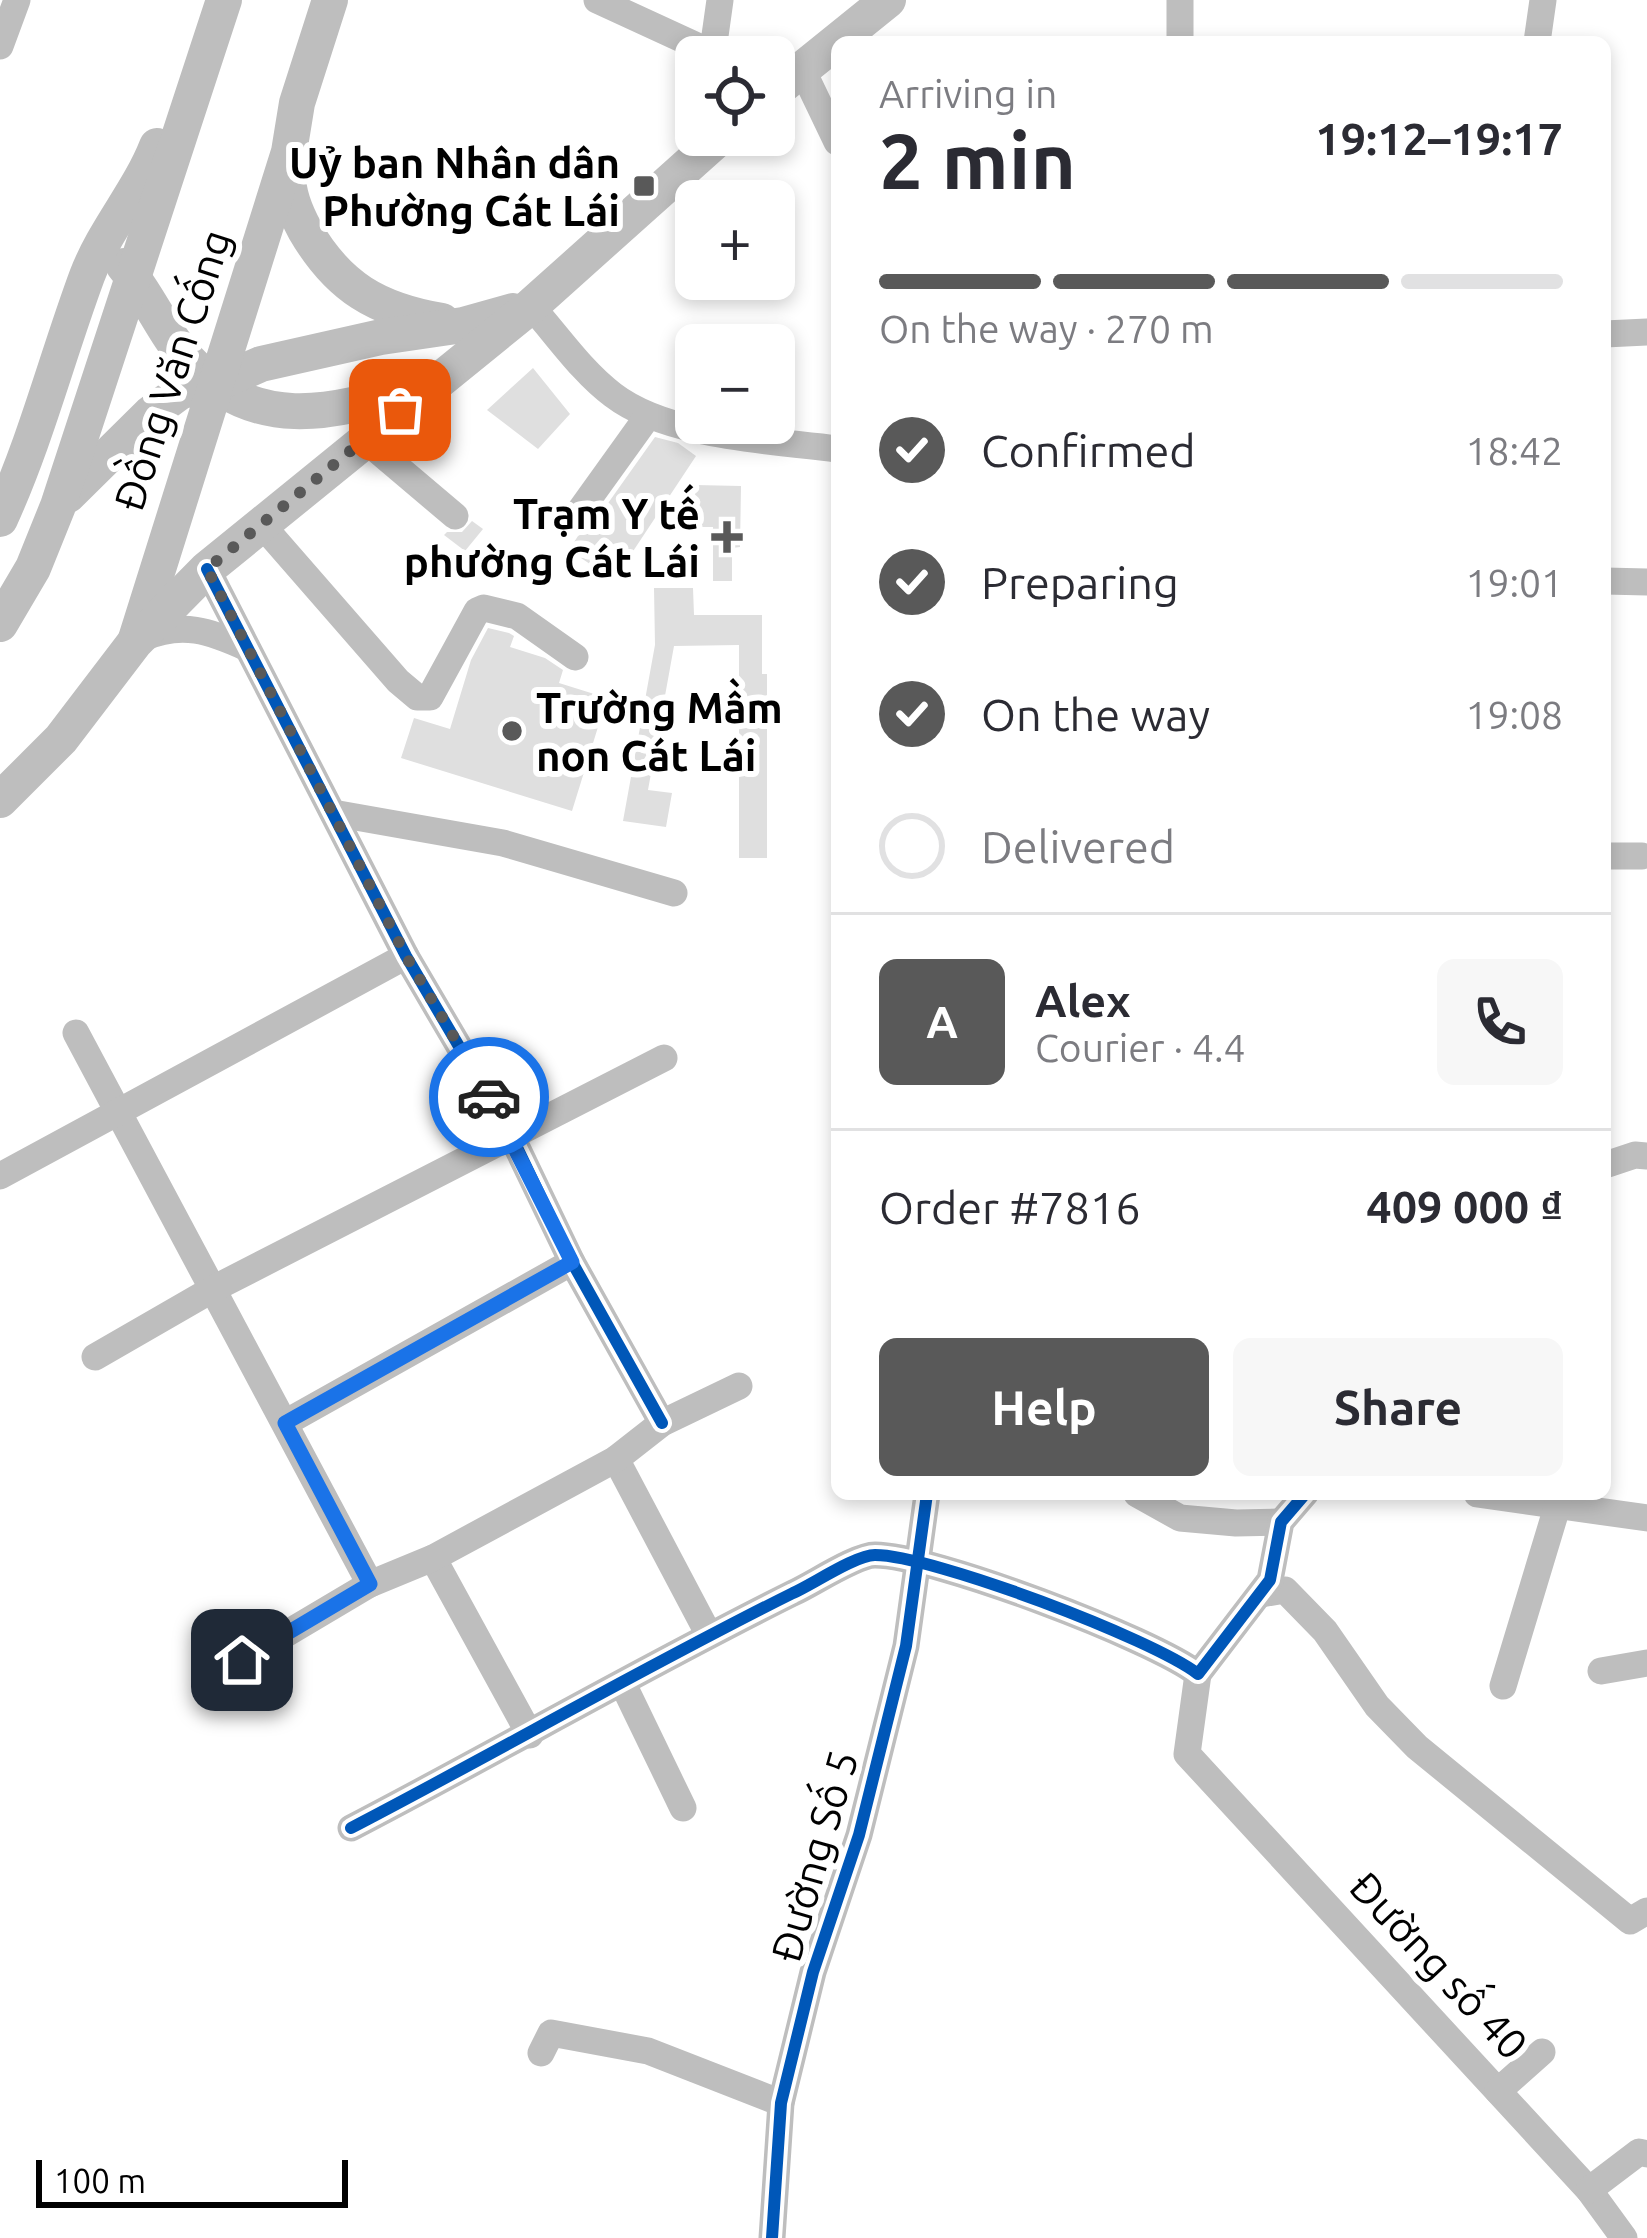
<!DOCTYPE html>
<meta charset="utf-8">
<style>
body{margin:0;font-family:Ubuntu,sans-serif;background:#f7f7f7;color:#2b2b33;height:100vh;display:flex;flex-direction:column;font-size:45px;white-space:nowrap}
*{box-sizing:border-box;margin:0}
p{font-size:39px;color:#7c7c81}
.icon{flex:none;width:66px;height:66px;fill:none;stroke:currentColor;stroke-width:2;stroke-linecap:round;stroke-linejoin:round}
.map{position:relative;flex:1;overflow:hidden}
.panel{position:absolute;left:831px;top:36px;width:780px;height:1464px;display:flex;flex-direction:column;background:#fff;border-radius:18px;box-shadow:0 6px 18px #0003}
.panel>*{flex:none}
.buttons{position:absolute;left:675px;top:36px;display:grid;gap:24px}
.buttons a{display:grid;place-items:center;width:120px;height:120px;border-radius:18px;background:#fff;box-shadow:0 6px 18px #0003;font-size:60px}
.scale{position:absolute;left:36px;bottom:30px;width:312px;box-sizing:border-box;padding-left:12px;border:6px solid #000;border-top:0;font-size:33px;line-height:42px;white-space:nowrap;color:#000;-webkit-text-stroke:9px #fff;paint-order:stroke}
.pin{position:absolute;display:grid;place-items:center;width:102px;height:102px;color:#fff;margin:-51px;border-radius:24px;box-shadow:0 6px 18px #0006}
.courier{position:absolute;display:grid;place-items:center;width:120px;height:120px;margin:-60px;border:9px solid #1a73e8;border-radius:50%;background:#fff;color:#222;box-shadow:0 3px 15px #0007}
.headline em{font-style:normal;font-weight:700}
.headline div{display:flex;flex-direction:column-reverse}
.headline{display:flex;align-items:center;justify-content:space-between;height:204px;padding:0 48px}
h1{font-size:78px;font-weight:700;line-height:90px}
.bar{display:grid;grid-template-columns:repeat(4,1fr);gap:18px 12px;align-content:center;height:144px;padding:0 48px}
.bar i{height:15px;border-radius:9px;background:#e1e1e2}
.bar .on{background:#595959}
.bar p{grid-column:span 4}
.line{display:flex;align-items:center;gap:30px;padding:0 48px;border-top:3px solid #e1e1e2}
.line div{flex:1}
.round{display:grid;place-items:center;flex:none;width:126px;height:126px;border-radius:18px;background:#f7f7f7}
ol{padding:0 48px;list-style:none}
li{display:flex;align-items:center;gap:36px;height:132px}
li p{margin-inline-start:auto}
li .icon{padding:12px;border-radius:50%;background:#595959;color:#fff;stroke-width:4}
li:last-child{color:#7c7c81}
li i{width:66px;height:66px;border:6px solid #e1e1e2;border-radius:50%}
.button{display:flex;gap:24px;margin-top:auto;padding:24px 48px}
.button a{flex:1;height:138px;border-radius:18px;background:#595959;color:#fff;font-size:48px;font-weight:700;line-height:138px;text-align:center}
.button a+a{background:#f7f7f7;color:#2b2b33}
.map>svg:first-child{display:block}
.building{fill:#dfdfdf}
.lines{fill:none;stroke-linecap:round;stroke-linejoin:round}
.minor{stroke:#bebebe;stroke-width:27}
.major{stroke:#bebebe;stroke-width:36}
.cycleway-casing{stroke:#fff;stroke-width:20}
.cycleway{stroke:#0057b8;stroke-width:12}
.done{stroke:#595959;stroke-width:12;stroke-dasharray:0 21.6}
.route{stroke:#1a73e8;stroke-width:15}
.poi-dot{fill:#595959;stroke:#fff;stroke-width:4.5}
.labels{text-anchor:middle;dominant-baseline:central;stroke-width:12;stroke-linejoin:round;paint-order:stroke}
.poi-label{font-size:42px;font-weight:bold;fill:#000;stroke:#fff;text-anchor:end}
.street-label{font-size:42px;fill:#000;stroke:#fff}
</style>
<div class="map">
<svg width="1647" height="2238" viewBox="0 0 1647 2238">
<rect width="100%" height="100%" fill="#fff"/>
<g class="building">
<polygon points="533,368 570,414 538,449 487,410"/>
<polygon points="655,437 678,443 696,456 614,580 569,550 578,536 589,530"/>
<polygon points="695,485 741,486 740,547 732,548 732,581 713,581 713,527 694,527"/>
<polygon points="472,521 483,529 465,551 444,535 447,532 462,532"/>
<polygon points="654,588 693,588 694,615 762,615 762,674 767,674 767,858 739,858 739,645 674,646 648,790 672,793 666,827 623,821 655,645"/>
<polygon points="488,628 509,633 514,636 510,647 545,658 563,670 559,683 607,698 572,811 401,758 414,718 450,729 471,660"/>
</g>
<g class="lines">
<g class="minor">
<polyline points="597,0 710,52"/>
<polyline points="1180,42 1180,0"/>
<polyline points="1537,42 1543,0"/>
<polyline points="0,46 17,0"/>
<polyline points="712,57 720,0"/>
<polyline points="802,69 837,142"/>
<path d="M531,306C557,335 582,372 613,395C668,437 769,440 837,449"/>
<polyline points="1605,334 1647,332"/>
<polyline points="364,439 455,516"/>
<polyline points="574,519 648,416"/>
<polyline points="262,525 398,681 417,697 430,697 477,611 484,608 517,616 575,657"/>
<polyline points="207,569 406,956 511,1135 572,1262 662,1423"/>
<polyline points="1605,581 1647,582"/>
<path d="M143,638C182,621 210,631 247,648"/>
<polyline points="333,813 503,843 674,893"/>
<polyline points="1605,856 1642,856"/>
<polyline points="76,1033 370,1584"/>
<polyline points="1605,1165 1635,1155 1647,1156"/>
<polyline points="0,1176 406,956"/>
<polyline points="95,1357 213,1289 664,1058"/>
<polyline points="285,1423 572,1262"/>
<polyline points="616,1459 709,1635"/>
<polyline points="1137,1494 1180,1518 1236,1523 1281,1522"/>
<polyline points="1477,1494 1647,1518"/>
<polyline points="433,1558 530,1735"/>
<polyline points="1261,1594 1285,1590 1325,1631 1377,1706 1417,1747 1630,1921 1647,1911"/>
<polyline points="242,1660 370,1584 433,1558 616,1459 662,1423 739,1386"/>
<polyline points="1601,1671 1647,1663"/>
<polyline points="1198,1674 1187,1754 1589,2190 1624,2238"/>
<polyline points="1198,1674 1270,1580 1281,1522 1305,1494"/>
<polyline points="623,1684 683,1808"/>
<polyline points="1503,1686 1558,1504"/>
<path d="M351,1828C499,1751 644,1667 793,1593C813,1584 856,1555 875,1555C932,1555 1153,1639 1198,1674"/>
<polyline points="541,2053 551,2033 648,2051 781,2103"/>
<polyline points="1498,2091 1542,2052"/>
<polyline points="1589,2190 1639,2152 1647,2154"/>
<polyline points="772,2238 781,2103 813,1972 859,1835 906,1646 927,1494"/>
</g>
<g class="major">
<polyline points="774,92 888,0"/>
<path d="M288,167C286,189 294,210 305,230C338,287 377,310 442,321"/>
<path d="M124,266C149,296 164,334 188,360C254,433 331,414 414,388"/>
<polyline points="68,495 150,414 181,391 215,384 261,364 381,337 463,325 513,311"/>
<path d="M0,519C36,440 57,357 87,276C105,229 139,192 157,146"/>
<polyline points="0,624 33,568 58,506 224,0"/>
<polyline points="136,639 289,152 297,103 330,0"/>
<polyline points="0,800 61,739 135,642 207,569 531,306 722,135"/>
</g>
<defs>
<g id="cycleway">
<polyline points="207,569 406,956 511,1135 572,1262 662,1423"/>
<path d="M351,1828C499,1751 644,1667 793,1593C813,1584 856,1555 875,1555C932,1555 1153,1639 1198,1674L1270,1580L1281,1522L1305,1494"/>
<polyline points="772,2238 781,2103 813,1972 859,1835 906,1646 927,1494"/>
</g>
</defs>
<use href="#cycleway" class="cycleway-casing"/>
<use href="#cycleway" class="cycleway"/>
</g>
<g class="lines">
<polyline class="done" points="400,410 207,569 406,956 489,1097"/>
<polyline class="route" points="242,1660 370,1584 285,1423 572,1262 489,1097"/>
</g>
<g class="poi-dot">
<rect x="632" y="174" width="24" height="24" rx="6"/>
<path d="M721 519h12v12h12v12h-12v12h-12v-12h-12v-12h12z"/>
<circle cx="512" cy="731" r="12"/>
</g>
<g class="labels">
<g class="poi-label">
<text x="620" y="162">Uỷ ban Nhân dân<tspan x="620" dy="48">Phường Cát Lái</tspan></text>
<text x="700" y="513">Trạm Y tế<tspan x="700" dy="48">phường Cát Lái</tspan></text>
<text x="536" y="707" text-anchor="start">Trường Mầm<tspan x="536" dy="48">non Cát Lái</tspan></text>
</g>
<g class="street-label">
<text transform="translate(172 370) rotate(-72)">Đồng Văn Cống</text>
<text transform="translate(814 1856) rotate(-74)">Đường Số 5</text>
<text transform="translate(1439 1965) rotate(47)">Đường số 40</text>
</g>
</g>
</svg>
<div class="buttons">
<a><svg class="icon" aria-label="locate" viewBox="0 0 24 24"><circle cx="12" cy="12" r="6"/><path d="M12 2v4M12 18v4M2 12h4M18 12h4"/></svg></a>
<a>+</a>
<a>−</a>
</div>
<div class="scale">100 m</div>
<div class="pin" style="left:400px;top:410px;background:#ea580c"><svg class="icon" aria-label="bag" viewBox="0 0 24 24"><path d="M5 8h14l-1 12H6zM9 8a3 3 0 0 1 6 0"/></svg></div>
<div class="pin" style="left:242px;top:1660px;background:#1f2937"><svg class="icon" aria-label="home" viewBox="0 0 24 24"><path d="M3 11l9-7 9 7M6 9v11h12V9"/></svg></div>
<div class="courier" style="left:489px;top:1097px"><svg class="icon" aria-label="car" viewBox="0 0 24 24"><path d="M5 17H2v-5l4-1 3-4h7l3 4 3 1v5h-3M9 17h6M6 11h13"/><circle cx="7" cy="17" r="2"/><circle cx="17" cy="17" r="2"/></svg></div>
<section class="panel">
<div class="headline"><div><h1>2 min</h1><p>Arriving in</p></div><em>19:12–19:17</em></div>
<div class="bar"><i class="on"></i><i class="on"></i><i class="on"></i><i></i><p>On the way · 270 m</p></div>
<ol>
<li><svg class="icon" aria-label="check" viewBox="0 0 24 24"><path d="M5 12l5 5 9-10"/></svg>Confirmed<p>18:42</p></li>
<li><svg class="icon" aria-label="check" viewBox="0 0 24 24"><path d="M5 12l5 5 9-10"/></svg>Preparing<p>19:01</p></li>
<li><svg class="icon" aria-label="check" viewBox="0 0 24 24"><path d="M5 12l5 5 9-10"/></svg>On the way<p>19:08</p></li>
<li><i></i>Delivered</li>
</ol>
<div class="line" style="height:216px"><b class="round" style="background:#595959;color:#fff">A</b><div><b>Alex</b><p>Courier · 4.4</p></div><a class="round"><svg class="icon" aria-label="phone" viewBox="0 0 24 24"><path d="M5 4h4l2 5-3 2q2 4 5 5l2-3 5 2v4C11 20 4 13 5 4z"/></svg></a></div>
<div class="line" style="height:156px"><div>Order #7816</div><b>409 000 ₫</b></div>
<div class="button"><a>Help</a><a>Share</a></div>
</section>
</div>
